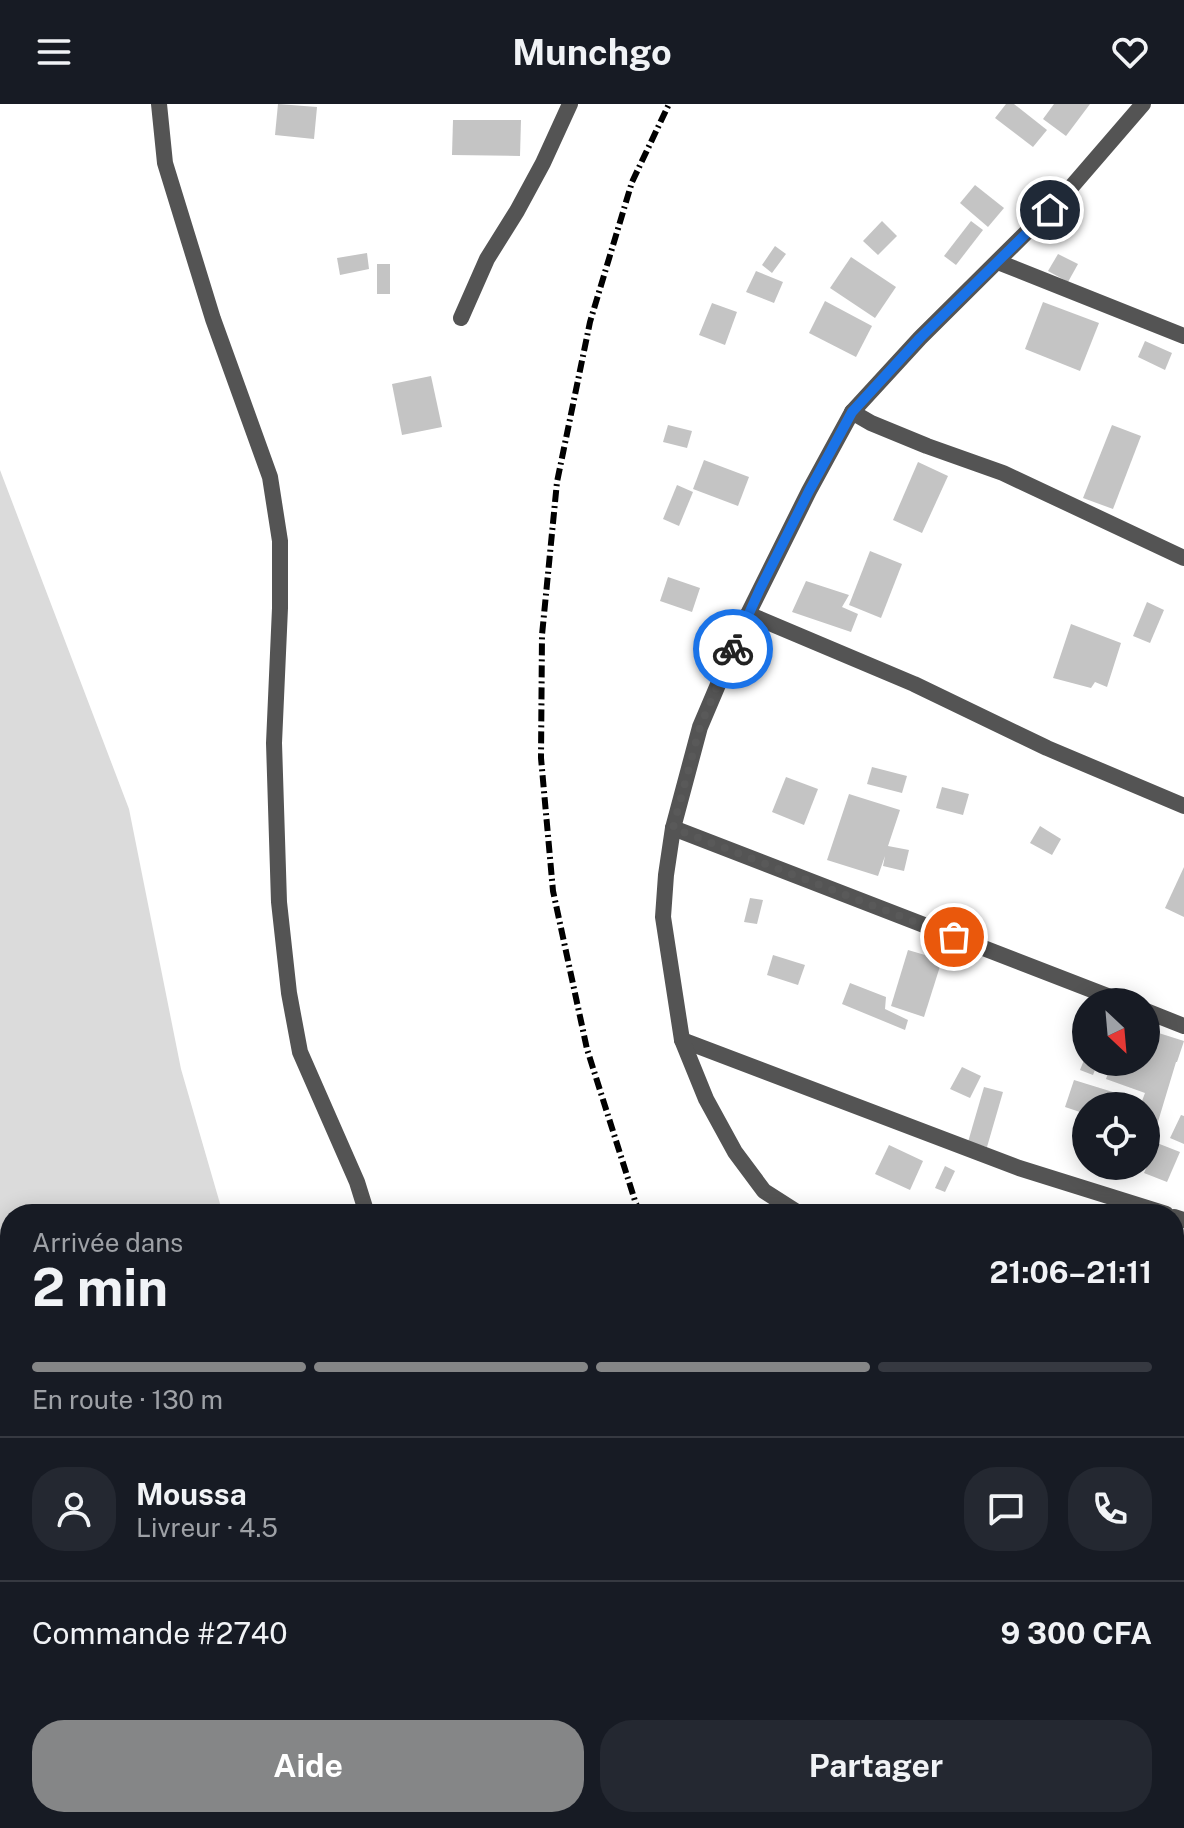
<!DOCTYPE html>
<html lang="fr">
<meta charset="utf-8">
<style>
body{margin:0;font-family:"Public Sans",sans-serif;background:#242831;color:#f1f3f6;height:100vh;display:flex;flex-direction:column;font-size:30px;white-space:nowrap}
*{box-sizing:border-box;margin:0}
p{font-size:26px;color:#9ea1a6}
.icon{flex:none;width:44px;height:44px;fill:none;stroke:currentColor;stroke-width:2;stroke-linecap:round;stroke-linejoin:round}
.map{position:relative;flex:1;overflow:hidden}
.drawer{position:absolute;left:0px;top:1100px;width:1184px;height:624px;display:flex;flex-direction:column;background:#171b24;border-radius:32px 32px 0 0;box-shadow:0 4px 20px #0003}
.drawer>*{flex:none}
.needle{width:52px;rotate:154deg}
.fabs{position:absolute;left:1072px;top:884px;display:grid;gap:16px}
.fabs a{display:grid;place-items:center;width:88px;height:88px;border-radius:50%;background:#171b24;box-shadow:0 4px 20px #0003;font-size:40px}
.pin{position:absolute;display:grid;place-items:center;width:68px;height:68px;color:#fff;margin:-34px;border:4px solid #fff;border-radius:50%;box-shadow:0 2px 8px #0007}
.courier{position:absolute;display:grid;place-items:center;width:80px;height:80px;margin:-40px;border:6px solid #1a73e8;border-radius:50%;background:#fff;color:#222;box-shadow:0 2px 10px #0007}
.headline em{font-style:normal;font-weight:700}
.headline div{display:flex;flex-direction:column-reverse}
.headline{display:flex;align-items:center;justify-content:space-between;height:136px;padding:0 32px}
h1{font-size:52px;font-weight:700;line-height:60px}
.bar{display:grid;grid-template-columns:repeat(4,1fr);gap:12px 8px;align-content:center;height:96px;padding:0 32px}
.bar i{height:10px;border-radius:6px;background:#363941}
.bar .on{background:#858687}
.bar p{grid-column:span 4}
.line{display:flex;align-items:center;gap:20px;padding:0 32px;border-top:2px solid #363941}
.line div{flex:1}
.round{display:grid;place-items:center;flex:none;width:84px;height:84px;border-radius:32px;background:#242831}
.button{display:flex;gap:16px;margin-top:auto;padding:16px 32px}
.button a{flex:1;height:92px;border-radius:32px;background:#858687;color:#fff;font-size:32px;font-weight:700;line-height:92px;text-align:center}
.button a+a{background:#242831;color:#f1f3f6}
header{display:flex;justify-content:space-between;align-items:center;height:104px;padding:0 32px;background:#171b24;font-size:36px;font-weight:700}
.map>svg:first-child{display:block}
.green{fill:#dbdbdb}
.building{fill:#c4c4c4}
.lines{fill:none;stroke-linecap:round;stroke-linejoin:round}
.path{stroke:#767676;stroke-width:5;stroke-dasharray:2 4;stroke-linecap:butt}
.street{stroke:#545454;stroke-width:16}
.rail{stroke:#000;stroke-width:6;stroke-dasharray:12 4 2 4;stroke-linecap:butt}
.done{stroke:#595959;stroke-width:8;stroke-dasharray:0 14.4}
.route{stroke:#1a73e8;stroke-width:10}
</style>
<header><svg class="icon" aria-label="menu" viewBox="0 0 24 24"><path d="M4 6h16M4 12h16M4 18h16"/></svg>Munchgo<svg class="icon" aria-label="heart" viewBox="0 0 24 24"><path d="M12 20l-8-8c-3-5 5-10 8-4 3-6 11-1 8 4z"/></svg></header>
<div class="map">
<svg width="1184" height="1724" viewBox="0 0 1184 1724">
<rect width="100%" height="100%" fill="#fff"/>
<polygon class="green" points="0,366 129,705 181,965 223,1110 10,1110 10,1714 141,1714 137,1724 0,1724"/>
<g class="building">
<polygon points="278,0 317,3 314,35 275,31"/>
<polygon points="1006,0 1014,0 1047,26 1033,43 995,14"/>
<polygon points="1054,0 1090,0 1066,32 1043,15"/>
<polygon points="453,16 521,16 520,52 452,51"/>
<polygon points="975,81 1004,104 988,123 960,99"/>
<polygon points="882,117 897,132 878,151 863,137"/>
<polygon points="971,117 983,126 956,161 944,152"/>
<polygon points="775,142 786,150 772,169 762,161"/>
<polygon points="367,149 369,165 340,171 337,154"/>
<polygon points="1058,150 1078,160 1068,178 1048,167"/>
<polygon points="851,153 896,183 875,214 830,184"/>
<rect x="377" y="160" width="13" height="30"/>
<polygon points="756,167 783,178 774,199 746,188"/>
<polygon points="825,197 872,222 856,253 809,229"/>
<polygon points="1043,198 1099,219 1080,267 1025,245"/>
<polygon points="712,199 737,208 725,241 699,231"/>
<polygon points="1145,237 1172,249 1165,266 1138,253"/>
<polygon points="431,272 442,323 402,331 392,280"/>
<polygon points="668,321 692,327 687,344 663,338"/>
<polygon points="1112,321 1141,332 1113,405 1083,394"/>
<polygon points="704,356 749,373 738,402 693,385"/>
<polygon points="918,358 948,372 922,429 893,416"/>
<polygon points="677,381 693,388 679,422 663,415"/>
<polygon points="870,447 902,460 881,514 849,501"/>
<polygon points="668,473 700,484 692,508 660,497"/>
<polygon points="806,477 849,491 842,503 858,510 851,528 792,508"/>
<polygon points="1147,498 1164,506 1150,539 1133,532"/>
<polygon points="1071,520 1121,539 1107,583 1095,578 1091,584 1053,574"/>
<polygon points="872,663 907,672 902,689 867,680"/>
<polygon points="786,673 818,685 804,721 772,708"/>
<polygon points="942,683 969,690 963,711 936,704"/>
<polygon points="849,690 900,706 888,742 909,746 904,767 883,762 885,752 878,772 827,756"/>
<polygon points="1040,722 1061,735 1052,751 1030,739"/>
<polygon points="1184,763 1184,813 1165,804"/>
<polygon points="750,794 763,796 757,820 744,818"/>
<polygon points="908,846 942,856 924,913 891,902"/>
<polygon points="773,851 805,861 798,881 767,871"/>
<polygon points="850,879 886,893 885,905 908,916 905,926 842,900"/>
<polygon points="1146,925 1184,937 1177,958 1176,958 1154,1031 1146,1028 1146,1002 1086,1002 1086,1010 1065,1003 1074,976 1142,997 1145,989 1106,975 1112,958 1146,958"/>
<polygon points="1086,951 1086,958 1098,958 1093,971 1080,966"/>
<polygon points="962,963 981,972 970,994 950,985"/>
<polygon points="984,983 1003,988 987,1043 968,1038"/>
<polygon points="1181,1011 1184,1012 1184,1040 1170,1034"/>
<polygon points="1157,1039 1180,1048 1167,1078 1144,1069"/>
<polygon points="889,1041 923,1057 910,1086 875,1070"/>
<polygon points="945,1062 955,1067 945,1088 935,1084"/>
<polygon points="1174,1120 1184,1122 1184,1142 1174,1139"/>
<rect x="1174" y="1643" width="10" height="31"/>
</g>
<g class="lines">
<polyline class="path" points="962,1724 968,1717 968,1714"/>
<g class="street">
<polyline points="159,0 165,59 213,215 270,373 280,437 280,504 274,639 279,798 289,889 300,948 357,1078 367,1110"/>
<polyline points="998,158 1184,232"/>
<polyline points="461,214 487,155 517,107 543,59 570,0"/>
<polyline points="852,308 871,319 927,342 1003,369 1184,454"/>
<polyline points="748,510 914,580 1047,644 1184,702"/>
<polyline points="673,724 1123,898"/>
<polyline points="1146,907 1184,922"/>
<polyline points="682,936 1019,1064 1166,1110"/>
<polyline points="800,1110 764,1087 735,1048 706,995 682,936 663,813 666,771 673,724 700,623 748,510 809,387 852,308 920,234 1067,88 1143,0"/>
<polyline points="1174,1113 1184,1116"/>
<polyline points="1174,1256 1184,1261"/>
<polyline points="358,1724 361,1714"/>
<polyline points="500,1724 512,1714"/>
</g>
<g class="rail">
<polyline points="642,1110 636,1100 587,945 553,787 541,654 542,531 557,378 590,218 632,78 669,0"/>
<polyline points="906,1714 909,1724"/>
</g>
</g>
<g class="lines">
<polyline class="done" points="733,545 700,623 673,724 954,833"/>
<polyline class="route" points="733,545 760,485 809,387 852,308 920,234 1050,106"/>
</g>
</svg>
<div class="fabs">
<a><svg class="needle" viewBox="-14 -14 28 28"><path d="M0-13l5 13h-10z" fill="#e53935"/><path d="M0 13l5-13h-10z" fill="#9ea1a6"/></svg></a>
<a><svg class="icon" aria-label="locate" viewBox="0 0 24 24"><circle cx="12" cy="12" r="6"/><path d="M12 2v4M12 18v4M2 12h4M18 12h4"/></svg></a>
</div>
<div class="pin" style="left:954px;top:833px;background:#ea580c"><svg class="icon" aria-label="bag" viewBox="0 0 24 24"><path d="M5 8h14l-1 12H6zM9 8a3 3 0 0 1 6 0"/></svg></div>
<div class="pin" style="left:1050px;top:106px;background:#1f2937"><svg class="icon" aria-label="home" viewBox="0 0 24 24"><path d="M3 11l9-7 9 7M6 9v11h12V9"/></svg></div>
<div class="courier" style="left:733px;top:545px"><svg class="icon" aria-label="bike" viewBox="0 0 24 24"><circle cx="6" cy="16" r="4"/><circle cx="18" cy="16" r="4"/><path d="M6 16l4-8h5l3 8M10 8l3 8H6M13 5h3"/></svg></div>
<section class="drawer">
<div class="headline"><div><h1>2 min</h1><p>Arrivée dans</p></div><em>21:06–21:11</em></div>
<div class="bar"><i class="on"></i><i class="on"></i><i class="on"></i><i></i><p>En route · 130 m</p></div>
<div class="line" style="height:144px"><a class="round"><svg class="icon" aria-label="person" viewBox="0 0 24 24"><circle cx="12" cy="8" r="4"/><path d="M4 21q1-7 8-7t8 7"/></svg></a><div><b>Moussa</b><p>Livreur · 4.5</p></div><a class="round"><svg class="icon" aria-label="chat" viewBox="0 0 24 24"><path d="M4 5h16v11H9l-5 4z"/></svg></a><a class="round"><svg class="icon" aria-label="phone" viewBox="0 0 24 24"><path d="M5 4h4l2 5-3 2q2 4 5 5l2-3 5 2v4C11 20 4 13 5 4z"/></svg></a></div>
<div class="line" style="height:104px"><div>Commande #2740</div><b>9 300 CFA</b></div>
<div class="button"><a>Aide</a><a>Partager</a></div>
</section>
</div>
